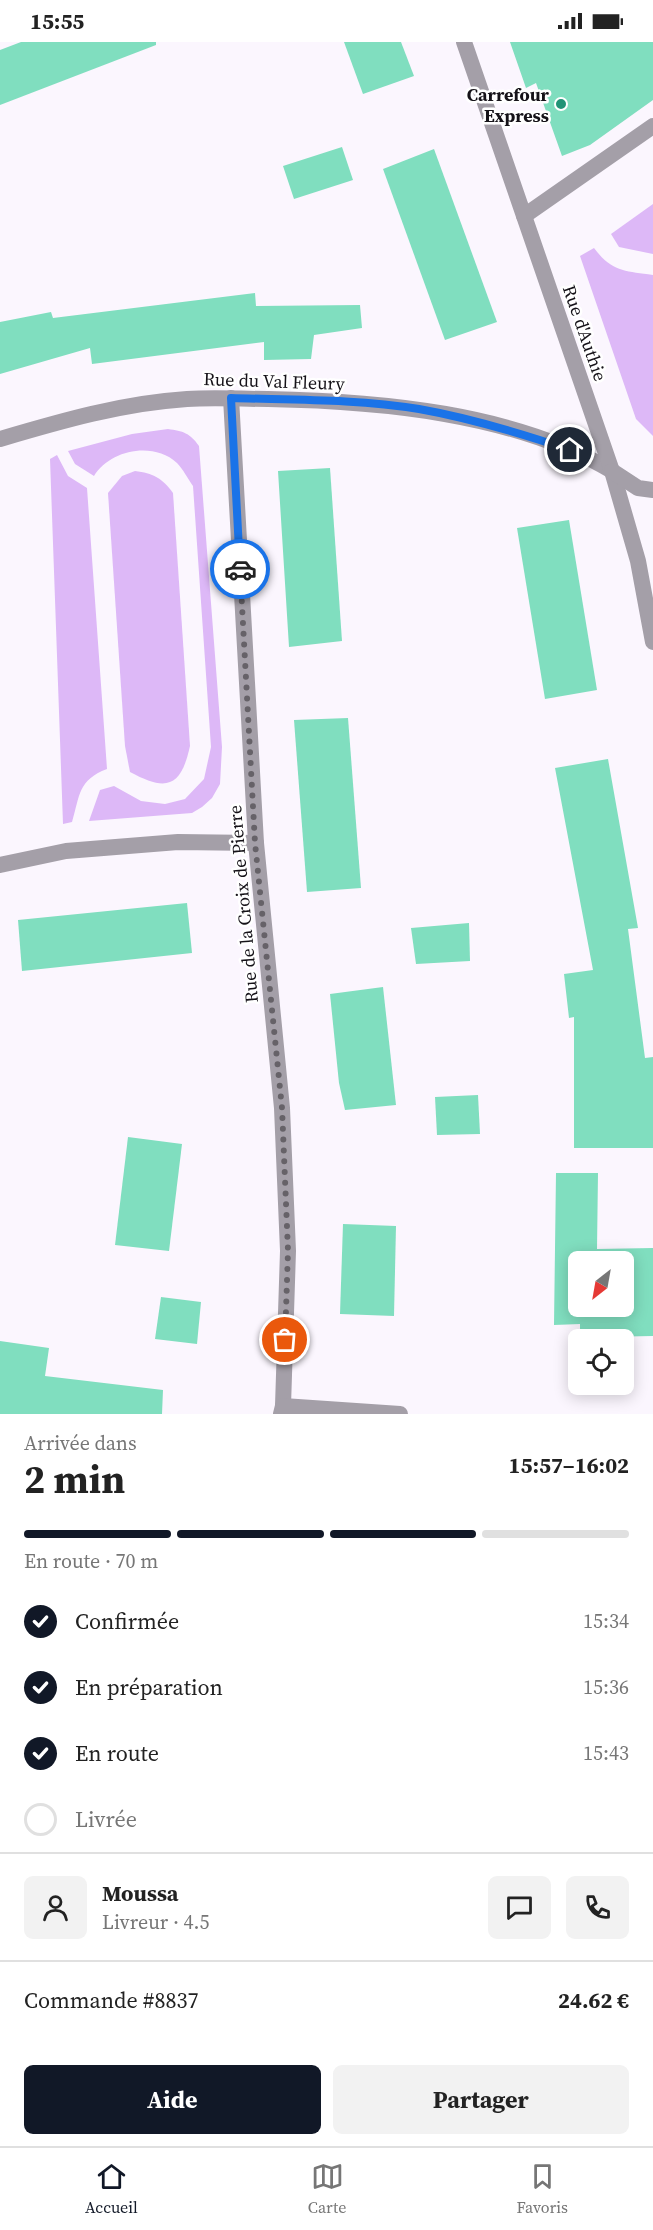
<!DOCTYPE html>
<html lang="fr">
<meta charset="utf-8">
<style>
body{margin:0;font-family:"Source Serif 4",serif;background:#f2f2f2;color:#222;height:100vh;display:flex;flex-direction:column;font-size:22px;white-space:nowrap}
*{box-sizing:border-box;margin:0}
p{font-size:20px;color:#767676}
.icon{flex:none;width:33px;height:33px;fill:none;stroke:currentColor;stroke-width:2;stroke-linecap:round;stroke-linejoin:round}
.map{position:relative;height:1372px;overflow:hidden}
.sheet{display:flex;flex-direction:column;background:#fff;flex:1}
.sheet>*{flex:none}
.needle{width:39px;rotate:211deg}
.controls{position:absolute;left:568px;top:1209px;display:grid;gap:12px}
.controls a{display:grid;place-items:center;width:66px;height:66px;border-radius:9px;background:#fff;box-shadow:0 3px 15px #0003;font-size:30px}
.pin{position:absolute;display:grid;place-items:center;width:51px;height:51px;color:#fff;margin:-26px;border:3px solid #fff;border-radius:50%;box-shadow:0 2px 6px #0007}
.courier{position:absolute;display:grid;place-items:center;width:60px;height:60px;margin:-30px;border:4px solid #1a73e8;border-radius:50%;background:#fff;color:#222;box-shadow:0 2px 8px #0007}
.head em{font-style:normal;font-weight:700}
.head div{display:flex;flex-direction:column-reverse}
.head{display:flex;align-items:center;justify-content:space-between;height:102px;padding:0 24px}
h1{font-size:39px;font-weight:700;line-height:45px}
.bar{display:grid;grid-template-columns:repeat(4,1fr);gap:9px 6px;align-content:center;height:72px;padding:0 24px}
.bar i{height:8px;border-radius:4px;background:#e0e0e0}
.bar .current{background:#111827}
.bar p{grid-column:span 4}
.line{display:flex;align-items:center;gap:15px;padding:0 24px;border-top:2px solid #e0e0e0}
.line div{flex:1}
.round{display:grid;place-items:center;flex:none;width:63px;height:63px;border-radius:9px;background:#f2f2f2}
ol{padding:0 24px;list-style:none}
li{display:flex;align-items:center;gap:18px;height:66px}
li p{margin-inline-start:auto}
li .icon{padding:6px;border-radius:50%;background:#111827;color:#fff;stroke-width:4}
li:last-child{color:#767676}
li i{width:33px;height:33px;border:3px solid #e0e0e0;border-radius:50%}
.cta{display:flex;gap:12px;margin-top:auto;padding:12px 24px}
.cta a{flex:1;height:69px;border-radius:9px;background:#111827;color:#fff;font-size:24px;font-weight:700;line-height:69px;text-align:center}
.cta a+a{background:#f2f2f2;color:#222}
.status{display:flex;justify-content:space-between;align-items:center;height:42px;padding:0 30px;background:#fff;direction:ltr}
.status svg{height:16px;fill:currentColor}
.tab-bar{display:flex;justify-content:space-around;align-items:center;height:84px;border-top:2px solid #e0e0e0;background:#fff;font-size:16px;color:#767676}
.tab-bar a{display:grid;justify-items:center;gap:3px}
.tab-bar .current{color:#111827}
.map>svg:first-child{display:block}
.green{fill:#ddb8f7}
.building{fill:#80debf;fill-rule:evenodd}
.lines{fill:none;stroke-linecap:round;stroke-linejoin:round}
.minor{stroke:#a49fa8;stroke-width:16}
.tertiary{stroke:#a49fa8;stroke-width:16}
.done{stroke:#666268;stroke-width:6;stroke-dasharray:0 10.8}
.route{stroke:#1a73e8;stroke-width:8}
.poi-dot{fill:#219376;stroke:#fff;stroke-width:2}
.labels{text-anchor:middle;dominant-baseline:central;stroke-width:5;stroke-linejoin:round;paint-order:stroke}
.poi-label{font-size:18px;font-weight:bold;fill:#151218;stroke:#fff;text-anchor:end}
.street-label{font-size:18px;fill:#151218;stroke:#fff}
</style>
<div class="status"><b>15:55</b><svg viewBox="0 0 49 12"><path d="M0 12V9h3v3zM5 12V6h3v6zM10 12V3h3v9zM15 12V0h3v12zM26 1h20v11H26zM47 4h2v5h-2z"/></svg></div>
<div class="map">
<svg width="653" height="1372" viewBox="0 0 653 1372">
<rect width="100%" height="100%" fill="#fbf6fe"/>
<g class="green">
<polygon points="653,162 653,212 619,205 611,192"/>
<path d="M594,206C612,230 625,229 653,233V394L636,377L580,214Z"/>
<path d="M168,387C183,389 190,391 199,404L222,705L220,742L212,756L202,765L192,771L89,779L100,748L114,744L141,759L165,762L185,757L204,737L211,705L193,444C188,437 183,427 177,421C153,399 110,408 94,434L75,422L68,409L132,392Z"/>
<path d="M57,413L68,434L87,446L107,727C78,738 80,753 72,780L63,782L50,417Z"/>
<path d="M135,429C153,431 162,436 173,451L190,704C181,745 167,750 130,730L125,704L108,451L122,434Z"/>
</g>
<g class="building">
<polygon points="21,0 156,0 156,3 0,63 0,8"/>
<polygon points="344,0 401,0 414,34 363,52"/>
<polygon points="510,0 653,0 653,58 590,103 562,114 536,41 526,46"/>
<polygon points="342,105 353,138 294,157 283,124"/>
<polygon points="434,107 497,280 445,298 383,127"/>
<polygon points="255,251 256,264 360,263 362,286 314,293 311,317 264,318 264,300 92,322 90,306 0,332 0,280 51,270 53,276"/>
<polygon points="330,426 342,599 289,605 278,429"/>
<polygon points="569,478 597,648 545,657 517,486"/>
<polygon points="348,676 361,846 307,850 294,678"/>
<polygon points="608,717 638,886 628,887 645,1016 653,1015 653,1106 574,1106 574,975 569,976 564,932 593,928 555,726"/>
<polygon points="187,861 192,911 22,929 18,878"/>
<polygon points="469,881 470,919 416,922 411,886"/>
<polygon points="383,945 396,1063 345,1068 339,1041 330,952"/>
<polygon points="478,1053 480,1092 437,1093 435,1055"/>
<polygon points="128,1095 182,1102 169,1209 115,1203"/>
<path d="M556,1131H598L597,1207L653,1206V1294L601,1295V1289L580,1290V1282L554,1283ZM579,1220H624V1264H579Z"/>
<polygon points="343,1182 396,1184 394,1274 340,1272"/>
<polygon points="161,1255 201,1260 197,1302 155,1297"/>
<polygon points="0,1299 49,1306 45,1334 163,1348 162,1372 0,1372"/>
</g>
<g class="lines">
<g class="minor">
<polyline points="524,174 653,84"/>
<polyline points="231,356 256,801 282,1066 288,1209 283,1364"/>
<path d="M0,397C61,379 123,361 187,357C214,355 241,357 268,357C379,359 515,371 612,429"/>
<polyline points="0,823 66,809 178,800 256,801"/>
<polyline points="281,1372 283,1364 400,1372"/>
</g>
<g class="tertiary">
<polyline points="464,0 612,429 638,519 653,600"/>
<polyline points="612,429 638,446 653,448"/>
</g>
</g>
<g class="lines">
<polyline class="done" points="240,527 255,801 282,1066 288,1209 285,1298"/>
<path class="route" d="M240,527L231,356C293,358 357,357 419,367C470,376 520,391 570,408"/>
</g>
<circle class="poi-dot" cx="561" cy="62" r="6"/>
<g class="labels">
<g class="poi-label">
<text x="549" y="52">Carrefour<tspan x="549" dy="21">Express</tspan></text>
</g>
<g class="street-label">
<text transform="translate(585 291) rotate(71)">Rue d'Authie</text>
<text transform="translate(274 339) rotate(2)">Rue du Val Fleury</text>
<text transform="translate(243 862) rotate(-95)">Rue de la Croix de Pierre</text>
</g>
</g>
</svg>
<div class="controls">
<a><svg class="needle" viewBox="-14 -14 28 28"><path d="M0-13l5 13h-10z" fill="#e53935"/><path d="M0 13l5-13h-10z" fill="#767676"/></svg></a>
<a><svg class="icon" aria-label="locate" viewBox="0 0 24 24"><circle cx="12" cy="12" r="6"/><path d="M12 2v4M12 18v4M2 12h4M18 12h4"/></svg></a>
</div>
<div class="pin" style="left:285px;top:1298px;background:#ea580c"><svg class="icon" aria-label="bag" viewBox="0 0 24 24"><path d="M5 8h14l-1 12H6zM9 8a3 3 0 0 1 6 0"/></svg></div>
<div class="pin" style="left:570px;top:408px;background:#1f2937"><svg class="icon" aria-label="home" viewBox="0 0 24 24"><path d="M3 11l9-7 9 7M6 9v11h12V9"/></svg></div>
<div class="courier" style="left:240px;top:527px"><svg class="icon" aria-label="car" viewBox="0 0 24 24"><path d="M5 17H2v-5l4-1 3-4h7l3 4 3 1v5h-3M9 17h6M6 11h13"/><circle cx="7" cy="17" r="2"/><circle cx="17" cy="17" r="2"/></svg></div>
</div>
<section class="sheet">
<div class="head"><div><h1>2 min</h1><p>Arrivée dans</p></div><em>15:57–16:02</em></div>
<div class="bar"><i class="current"></i><i class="current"></i><i class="current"></i><i></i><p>En route · 70 m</p></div>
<ol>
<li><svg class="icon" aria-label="check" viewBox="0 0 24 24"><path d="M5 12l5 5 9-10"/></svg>Confirmée<p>15:34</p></li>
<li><svg class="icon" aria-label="check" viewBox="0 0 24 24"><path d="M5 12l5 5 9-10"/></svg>En préparation<p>15:36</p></li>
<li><svg class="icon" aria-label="check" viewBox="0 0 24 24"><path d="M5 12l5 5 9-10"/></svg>En route<p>15:43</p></li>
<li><i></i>Livrée</li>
</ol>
<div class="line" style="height:108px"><a class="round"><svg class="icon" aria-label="person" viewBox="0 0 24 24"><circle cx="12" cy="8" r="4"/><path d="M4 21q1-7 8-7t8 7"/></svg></a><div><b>Moussa</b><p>Livreur · 4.5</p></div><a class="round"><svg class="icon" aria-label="chat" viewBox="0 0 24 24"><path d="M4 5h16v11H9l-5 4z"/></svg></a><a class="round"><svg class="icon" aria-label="phone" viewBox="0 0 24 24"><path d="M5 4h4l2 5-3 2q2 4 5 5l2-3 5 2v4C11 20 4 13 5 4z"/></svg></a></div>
<div class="line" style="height:78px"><div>Commande #8837</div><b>24.62 €</b></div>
<div class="cta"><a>Aide</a><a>Partager</a></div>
</section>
<nav class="tab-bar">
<a class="current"><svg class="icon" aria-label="home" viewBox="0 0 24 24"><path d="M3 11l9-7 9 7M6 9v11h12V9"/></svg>Accueil</a>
<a><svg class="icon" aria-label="map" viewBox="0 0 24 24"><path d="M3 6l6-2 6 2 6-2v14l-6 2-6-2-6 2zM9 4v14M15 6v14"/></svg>Carte</a>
<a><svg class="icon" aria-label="saved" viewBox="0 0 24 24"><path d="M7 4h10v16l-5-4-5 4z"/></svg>Favoris</a>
</nav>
